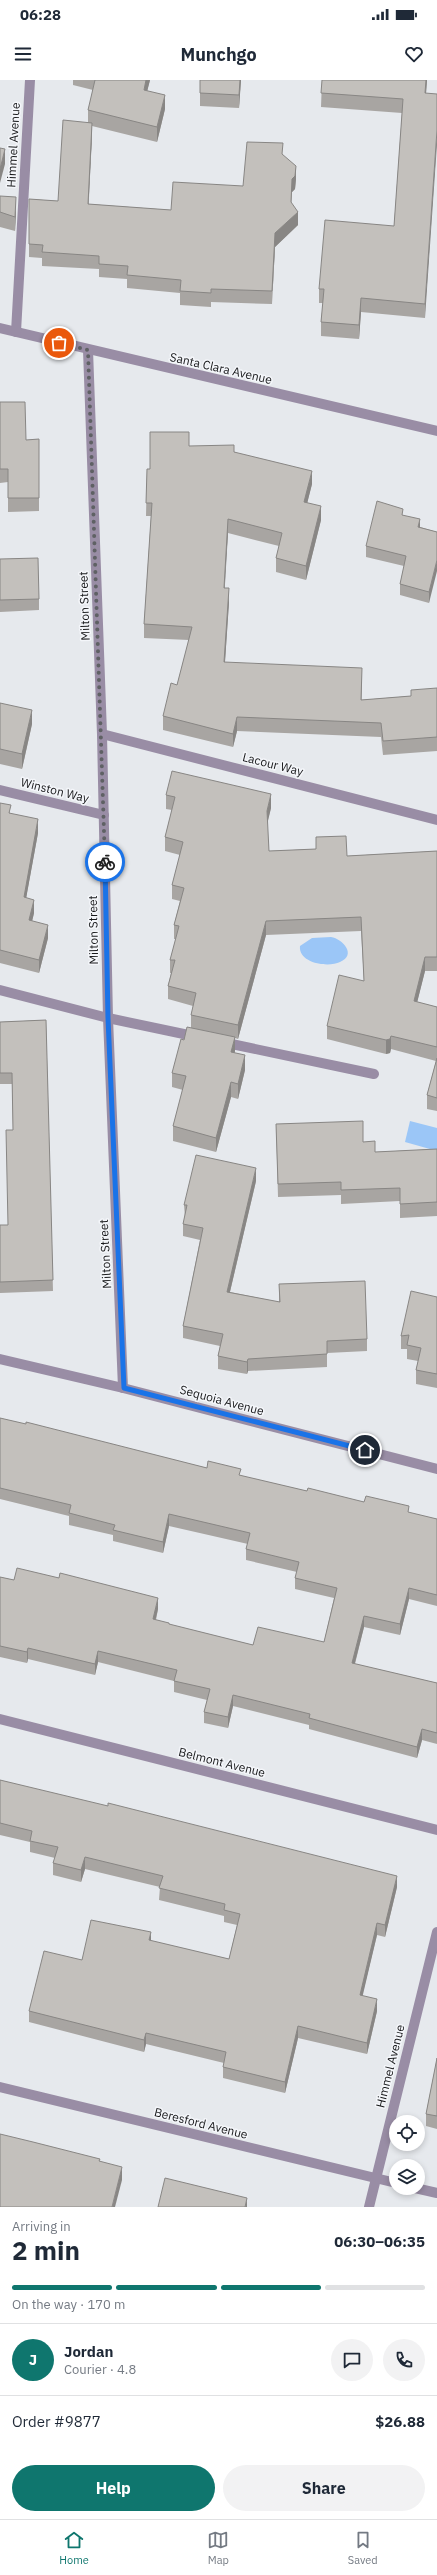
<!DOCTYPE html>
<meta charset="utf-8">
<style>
body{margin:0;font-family:"IBM Plex Sans",sans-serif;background:#f2f2f3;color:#1f2937;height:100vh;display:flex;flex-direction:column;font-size:15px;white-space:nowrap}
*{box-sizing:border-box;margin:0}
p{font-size:13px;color:#747a83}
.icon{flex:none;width:22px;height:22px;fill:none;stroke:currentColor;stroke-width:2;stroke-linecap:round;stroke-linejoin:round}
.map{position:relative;height:2127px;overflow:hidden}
.side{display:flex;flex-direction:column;background:#fff;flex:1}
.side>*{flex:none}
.controls{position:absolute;left:389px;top:2035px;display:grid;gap:8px}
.controls a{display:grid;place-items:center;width:36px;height:36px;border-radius:50%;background:#fff;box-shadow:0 2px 6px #0003;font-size:20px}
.pin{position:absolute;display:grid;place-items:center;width:34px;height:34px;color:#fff;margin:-17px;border:2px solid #fff;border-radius:50%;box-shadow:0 1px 4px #0007}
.courier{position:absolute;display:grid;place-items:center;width:40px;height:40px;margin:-20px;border:3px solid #1a73e8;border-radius:50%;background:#fff;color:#222;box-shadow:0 1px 5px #0007}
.summary em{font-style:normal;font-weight:700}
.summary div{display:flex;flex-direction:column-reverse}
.summary{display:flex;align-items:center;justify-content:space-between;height:68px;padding:0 12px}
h1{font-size:26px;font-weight:700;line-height:30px}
.bar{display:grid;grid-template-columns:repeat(4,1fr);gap:6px 4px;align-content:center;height:48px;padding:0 12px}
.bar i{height:5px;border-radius:3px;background:#e0e1e3}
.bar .active{background:#0f766e}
.bar p{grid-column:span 4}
.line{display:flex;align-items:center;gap:10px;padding:0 12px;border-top:1px solid #e0e1e3}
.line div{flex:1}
.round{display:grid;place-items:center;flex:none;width:42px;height:42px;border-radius:21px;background:#f2f2f3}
.button{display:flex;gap:8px;margin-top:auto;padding:8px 12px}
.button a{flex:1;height:46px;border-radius:24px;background:#0f766e;color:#fff;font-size:16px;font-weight:700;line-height:46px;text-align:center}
.button a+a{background:#f2f2f3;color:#1f2937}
.status{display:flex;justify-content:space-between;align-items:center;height:28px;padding:0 20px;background:#fff;direction:ltr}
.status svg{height:11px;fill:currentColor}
header{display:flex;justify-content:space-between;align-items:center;height:52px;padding:0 12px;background:#fff;font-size:18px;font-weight:700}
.tab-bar{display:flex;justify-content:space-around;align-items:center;height:56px;border-top:1px solid #e0e1e3;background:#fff;font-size:11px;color:#747a83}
.tab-bar a{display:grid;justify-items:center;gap:2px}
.tab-bar .active{color:#0f766e}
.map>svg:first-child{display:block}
.water{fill:#9bc6f7}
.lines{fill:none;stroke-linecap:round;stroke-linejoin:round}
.street{stroke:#998da5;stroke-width:10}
.wall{fill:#a8a5a2}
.shaded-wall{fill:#888684}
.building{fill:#c3c0bc;stroke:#888684}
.done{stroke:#5f6164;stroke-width:4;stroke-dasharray:0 7.2}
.route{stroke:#1a73e8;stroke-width:5}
.labels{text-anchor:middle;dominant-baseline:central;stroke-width:3;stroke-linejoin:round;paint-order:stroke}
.street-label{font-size:12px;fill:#17181a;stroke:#f4f6fa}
</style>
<div class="status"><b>06:28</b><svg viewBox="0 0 49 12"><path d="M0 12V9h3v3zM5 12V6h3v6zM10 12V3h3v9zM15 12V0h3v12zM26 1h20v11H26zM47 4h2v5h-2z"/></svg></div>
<header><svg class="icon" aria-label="menu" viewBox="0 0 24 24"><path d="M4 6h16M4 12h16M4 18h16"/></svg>Munchgo<svg class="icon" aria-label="heart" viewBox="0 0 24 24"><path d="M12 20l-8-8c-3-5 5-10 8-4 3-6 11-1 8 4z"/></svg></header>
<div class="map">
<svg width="437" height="2127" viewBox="0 0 437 2127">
<rect width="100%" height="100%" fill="#e6e9ed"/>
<g class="water">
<path d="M331,857C343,859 357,875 340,882C328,888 298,883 300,866L312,858Z"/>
<polygon points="410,1041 437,1048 437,1071 405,1062"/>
</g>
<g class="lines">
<g class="street">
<polyline points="0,248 437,351"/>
<polyline points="16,252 30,0"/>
<polyline points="88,270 102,654 108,938 123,1308"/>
<polyline points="102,654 437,740"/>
<polyline points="0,710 104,735"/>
<polyline points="0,910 108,938 198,957"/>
<polyline points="222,962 374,994"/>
<polyline points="0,1279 123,1308 437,1389"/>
<polyline points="0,1639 437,1750"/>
<polyline points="0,2007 396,2103"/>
<polyline points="415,2108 437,2113"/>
<polyline points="369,2127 437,1852"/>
</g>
</g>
<g class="wall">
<polygon points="73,0 150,0 147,11 165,29 157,62 92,46 92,56 88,124 171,130 243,106 283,75 296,99 295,109 292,112 291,123 298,145 275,167 272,224 211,222 211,227 180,225 180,213 127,208 127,199 99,197 99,189 42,186 42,178 29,177 29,119 58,121 88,42 88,30 93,10 73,5"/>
<polygon points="200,0 241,0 239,28 200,26"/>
<polygon points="322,0 427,0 426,13 425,238 361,232 359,259 321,256 321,242 323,223 319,223 319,209 394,146 402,33 321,27"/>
<polygon points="0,116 16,132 15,151 0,147"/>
<polygon points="0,322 26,360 39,359 39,431 8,432 8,402 0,403"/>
<polygon points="189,366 234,372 312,404 307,423 321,440 306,500 276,492 276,478 279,466 228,453 224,508 229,522 225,582 362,602 361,620 411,616 437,608 437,671 383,675 381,657 237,651 233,667 163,650 163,636 177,605 189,560 144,558 144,544 151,436 146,436 147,389 150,389"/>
<polygon points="420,447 437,452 429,523 400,515 400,504 404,486 366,477 366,466"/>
<polygon points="0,479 39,519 39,530 0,532"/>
<polygon points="0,623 32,644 22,689 0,684"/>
<polygon points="166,715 271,728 267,743 269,771 316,769 316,757 347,776 437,771 437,891 425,891 417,922 437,927 437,1031 427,1029 427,1015 436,981 391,969 390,973 386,974 327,959 327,946 364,901 361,851 266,855 238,959 235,958 235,973 245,990 238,1019 231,1017 216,1072 173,1061 173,1046 183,1010 172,1007 172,993 184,960 191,948 191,935 193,926 168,919 168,906 171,893 170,893 170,880 176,859 174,859 174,845 180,821 172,819 172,805 180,775 165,771 165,757 172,730 166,729"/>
<polygon points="0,723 11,734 38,753 26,818 34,833 32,841 48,858 39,893 0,883"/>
<polygon points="46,940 53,1211 0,1213 0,1145 8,1145 13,1050 12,1004 0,1004 0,942"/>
<polygon points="276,1044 363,1062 375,1072 437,1069 437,1136 400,1138 400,1121 341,1124 341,1115 278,1117"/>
<polygon points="256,1101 230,1212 279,1222 279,1204 367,1259 367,1271 327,1273 327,1287 248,1291 247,1294 218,1289 218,1276 220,1266 183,1258 183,1246 200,1160 183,1156 183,1144 185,1137 184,1125"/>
<polygon points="437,1217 437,1308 416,1304 416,1290 418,1281 407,1279 407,1269 401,1269 401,1256"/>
<polygon points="0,1338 207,1388 241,1396 307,1411 409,1433 437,1439 437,1526 409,1519 400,1555 364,1547 355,1584 437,1603 437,1664 422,1660 417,1678 309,1649 309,1645 233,1626 228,1648 204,1643 204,1632 207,1620 174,1612 174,1601 98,1582 95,1595 28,1579 27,1583 0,1577 0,1497 14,1500 158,1529 156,1540 169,1545 253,1565 324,1562 334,1518 295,1509 295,1498 297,1492 246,1480 246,1469 248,1464 169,1446 163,1473 113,1461 113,1455 69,1445 69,1436 0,1419"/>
<polygon points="0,1700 397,1807 385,1857 377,1855 362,1916 377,1931 367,1974 298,1958 285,2013 223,1998 223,1987 224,1983 146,1964 144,1972 29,1942 29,1931 82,1880 151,1861 229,1879 237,1845 224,1842 224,1836 159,1820 160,1807 85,1789 81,1802 53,1795 53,1783 55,1778 30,1772 30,1762 0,1755"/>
<polygon points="437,1978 437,2049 426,2046 426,2034"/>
</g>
<g class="shaded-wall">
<polygon points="146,0 150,0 144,24 144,10"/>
<polygon points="240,0 241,0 239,28 239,15"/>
<polygon points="426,0 427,0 425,27 425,13"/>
<polygon points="165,15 165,29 157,62 157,47"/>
<polygon points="92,43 92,56 88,137 88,124"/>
<polygon points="437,50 437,64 425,238 425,224"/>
<polygon points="5,69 5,84 0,103 0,89"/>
<polygon points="296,86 296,99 295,109 292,112 291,135 292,99"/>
<polygon points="16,117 16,132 15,151 15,137"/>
<polygon points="298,132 298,145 275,167 272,224 275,153"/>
<polygon points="361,218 361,232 359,259 359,245"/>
<polygon points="312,391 312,404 304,436 304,422"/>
<polygon points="321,426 321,440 306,500 306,486"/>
<polygon points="228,439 228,453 224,521 224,508"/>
<polygon points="420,439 420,450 418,447"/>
<polygon points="437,480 437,491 429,523 429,512"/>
<polygon points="229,508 229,522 224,596 224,582"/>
<polygon points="362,588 362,602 361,633 361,620"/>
<polygon points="32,630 32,644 22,689 22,674"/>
<polygon points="237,637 237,651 233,667 233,654"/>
<polygon points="271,714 271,728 267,745 267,731"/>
<polygon points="38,739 38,753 24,830 24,817"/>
<polygon points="34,820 34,833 29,854 29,840"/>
<polygon points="266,841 266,855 238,959 238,945"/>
<polygon points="48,845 48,858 39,893 39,880"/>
<polygon points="425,877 425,891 414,935 414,921"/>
<polygon points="391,956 391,969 390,973 386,974 386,960"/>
<polygon points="235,957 235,971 231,986 231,972"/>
<polygon points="245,975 245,990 238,1019 238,1004"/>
<polygon points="231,1002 231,1017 216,1072 216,1058"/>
<polygon points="256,1088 256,1101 227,1224 227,1212"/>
<polygon points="248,1279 248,1291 247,1294 247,1282"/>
<polygon points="169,1434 169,1446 163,1473 163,1462"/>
<polygon points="409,1508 409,1519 400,1555 400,1544"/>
<polygon points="158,1518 158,1529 153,1550 153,1539"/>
<polygon points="364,1536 364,1547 352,1594 352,1583"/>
<polygon points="28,1568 28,1579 27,1583 27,1572"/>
<polygon points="98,1571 98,1582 95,1595 95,1584"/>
<polygon points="233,1615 233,1626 228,1648 228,1637"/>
<polygon points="422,1649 422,1660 417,1678 417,1667"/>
<polygon points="85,1777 85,1789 81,1802 81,1790"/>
<polygon points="397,1796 397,1807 385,1857 385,1845"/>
<polygon points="377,1843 377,1855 360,1927 360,1915"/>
<polygon points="151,1852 151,1863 149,1860"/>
<polygon points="377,1919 377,1931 367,1974 367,1963"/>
<polygon points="298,1946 298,1958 285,2013 285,2002"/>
<polygon points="146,1953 146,1964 144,1972 144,1960"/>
<polygon points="122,2087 122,2100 115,2127 112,2127"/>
<polygon points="247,2118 247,2127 245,2127"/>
</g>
<g class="building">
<polygon points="95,0 146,0 144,10 165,15 157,47 88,30"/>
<polygon points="200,0 240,0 239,15 200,13"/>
<polygon points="322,0 426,0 425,13 437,14 437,50 425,224 361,218 359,245 321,242 324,209 319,209 325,140 394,146 403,19 321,13"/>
<polygon points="63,40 92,43 88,124 171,130 173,102 243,106 247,62 283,63 282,74 296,86 295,96 292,99 291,122 298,132 275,153 272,211 211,209 211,213 180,211 181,200 127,195 128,186 99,184 99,176 42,172 43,165 29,164 29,119 58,121"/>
<polygon points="0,68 5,69 0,89"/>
<polygon points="0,116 16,117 15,137 0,132"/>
<polygon points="0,322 25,322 26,360 39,359 39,418 8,418 8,389 0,389"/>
<polygon points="150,352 189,352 189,366 234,365 234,372 312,391 304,422 321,426 306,486 276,478 282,453 228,439 224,508 229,508 224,582 362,588 361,620 411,616 411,610 437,608 437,657 383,661 381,643 237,637 233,654 163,636 171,603 177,605 192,547 144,544 152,423 146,423 147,389 150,389"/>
<polygon points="377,421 403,429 402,435 420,439 418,447 437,452 437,480 429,512 400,504 406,476 366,466"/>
<polygon points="38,478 39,519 0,520 0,479"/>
<polygon points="0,623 32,630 22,674 0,669"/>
<polygon points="172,691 271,714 267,731 269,771 316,769 316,757 346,756 347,776 437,771 437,877 425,877 414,921 437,927 437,967 391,956 390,959 386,960 327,946 339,895 364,901 361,837 266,841 238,945 191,935 196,913 168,906 175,880 170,880 179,846 174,845 184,808 172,805 183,762 165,757 175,717 166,715"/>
<polygon points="0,723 11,725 9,733 38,739 24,817 34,820 29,840 48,845 39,880 0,870"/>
<polygon points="46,940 53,1200 0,1202 0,1145 8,1145 6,1050 13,1050 12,993 0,993 0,942"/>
<polygon points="187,947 235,957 231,972 245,975 238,1004 231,1002 216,1058 173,1046 186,996 172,993 181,959 184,960"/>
<polygon points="437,978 437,1018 427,1015"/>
<polygon points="363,1041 363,1062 375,1061 375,1072 437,1069 437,1122 400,1124 400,1108 341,1110 341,1102 278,1104 276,1044"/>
<polygon points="196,1075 256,1088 227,1212 280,1222 279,1204 365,1201 367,1259 327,1261 327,1274 248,1279 247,1282 218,1276 223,1254 183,1246 203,1148 183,1144 187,1125 184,1125"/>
<polygon points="411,1211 437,1217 437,1294 416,1290 421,1268 407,1265 409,1255 401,1256"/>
<polygon points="0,1338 26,1344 26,1342 207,1388 208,1381 241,1389 239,1395 307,1411 308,1408 364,1422 366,1416 409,1426 408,1432 437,1439 437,1515 409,1508 400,1544 364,1536 352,1583 437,1603 437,1653 422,1649 417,1667 309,1638 310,1634 233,1615 228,1637 204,1632 210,1609 174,1601 177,1590 98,1571 95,1584 28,1568 27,1572 0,1566 0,1497 14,1500 17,1488 59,1498 60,1493 158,1518 153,1539 169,1543 169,1544 253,1565 258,1547 324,1562 337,1508 295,1498 299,1482 246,1469 250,1453 169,1434 163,1462 113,1450 115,1445 69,1433 71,1425 0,1408"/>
<polygon points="0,1700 108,1726 108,1723 397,1796 385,1845 377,1843 360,1915 377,1919 367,1963 298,1946 285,2002 223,1987 226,1972 146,1953 144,1960 29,1931 44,1871 82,1880 91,1840 151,1852 149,1860 229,1879 240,1834 224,1830 225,1824 159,1808 163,1796 85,1777 81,1790 53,1783 58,1767 30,1761 32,1751 0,1743"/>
<polygon points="437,1978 437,2036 426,2034"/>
<polygon points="0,2054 33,2062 100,2079 99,2081 122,2087 112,2127 0,2127"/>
<polygon points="165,2098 247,2118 245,2127 158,2127"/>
</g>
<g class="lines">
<polyline class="done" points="59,263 88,270 105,782"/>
<polyline class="route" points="105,782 108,938 124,1308 365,1370"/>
</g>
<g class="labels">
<g class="street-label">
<text transform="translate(13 65) rotate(-87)">Himmel Avenue</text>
<text transform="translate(221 288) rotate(13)">Santa Clara Avenue</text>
<text transform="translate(84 526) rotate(-92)">Milton Street</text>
<text transform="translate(273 684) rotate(14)">Lacour Way</text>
<text transform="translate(55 710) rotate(14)">Winston Way</text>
<text transform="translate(93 850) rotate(-91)">Milton Street</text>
<text transform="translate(105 1174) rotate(-93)">Milton Street</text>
<text transform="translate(222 1320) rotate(15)">Sequoia Avenue</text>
<text transform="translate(222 1682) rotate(14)">Belmont Avenue</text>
<text transform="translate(390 1986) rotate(-76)">Himmel Avenue</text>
<text transform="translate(201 2043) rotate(14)">Beresford Avenue</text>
</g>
</g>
</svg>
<div class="controls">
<a><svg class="icon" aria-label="locate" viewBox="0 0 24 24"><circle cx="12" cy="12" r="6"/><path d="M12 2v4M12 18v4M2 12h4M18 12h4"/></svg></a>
<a><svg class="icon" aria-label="layers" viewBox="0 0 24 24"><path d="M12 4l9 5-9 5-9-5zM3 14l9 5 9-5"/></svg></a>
</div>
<div class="pin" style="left:59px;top:263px;background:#ea580c"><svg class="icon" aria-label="bag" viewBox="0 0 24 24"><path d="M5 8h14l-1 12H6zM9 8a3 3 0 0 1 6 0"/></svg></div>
<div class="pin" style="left:365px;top:1370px;background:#1f2937"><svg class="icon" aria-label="home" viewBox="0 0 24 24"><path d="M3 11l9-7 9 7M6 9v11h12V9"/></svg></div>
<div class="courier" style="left:105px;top:782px"><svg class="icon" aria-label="bike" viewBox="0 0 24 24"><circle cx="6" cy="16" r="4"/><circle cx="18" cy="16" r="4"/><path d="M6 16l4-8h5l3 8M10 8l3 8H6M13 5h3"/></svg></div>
</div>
<section class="side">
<div class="summary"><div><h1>2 min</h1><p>Arriving in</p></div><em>06:30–06:35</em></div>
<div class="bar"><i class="active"></i><i class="active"></i><i class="active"></i><i></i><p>On the way · 170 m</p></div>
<div class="line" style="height:72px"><b class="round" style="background:#0f766e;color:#fff">J</b><div><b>Jordan</b><p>Courier · 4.8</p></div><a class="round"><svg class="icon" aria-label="chat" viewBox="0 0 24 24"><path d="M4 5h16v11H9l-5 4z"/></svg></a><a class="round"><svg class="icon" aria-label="phone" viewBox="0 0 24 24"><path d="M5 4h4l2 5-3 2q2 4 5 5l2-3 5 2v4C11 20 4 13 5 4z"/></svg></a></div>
<div class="line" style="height:52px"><div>Order #9877</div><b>$26.88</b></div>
<div class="button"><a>Help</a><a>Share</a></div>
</section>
<nav class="tab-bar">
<a class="active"><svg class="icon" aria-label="home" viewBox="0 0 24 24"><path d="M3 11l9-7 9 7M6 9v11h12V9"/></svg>Home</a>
<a><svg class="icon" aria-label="map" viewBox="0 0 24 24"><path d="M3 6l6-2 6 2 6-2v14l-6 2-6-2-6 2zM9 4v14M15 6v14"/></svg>Map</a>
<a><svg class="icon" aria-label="saved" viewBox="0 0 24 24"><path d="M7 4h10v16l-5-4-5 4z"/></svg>Saved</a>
</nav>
